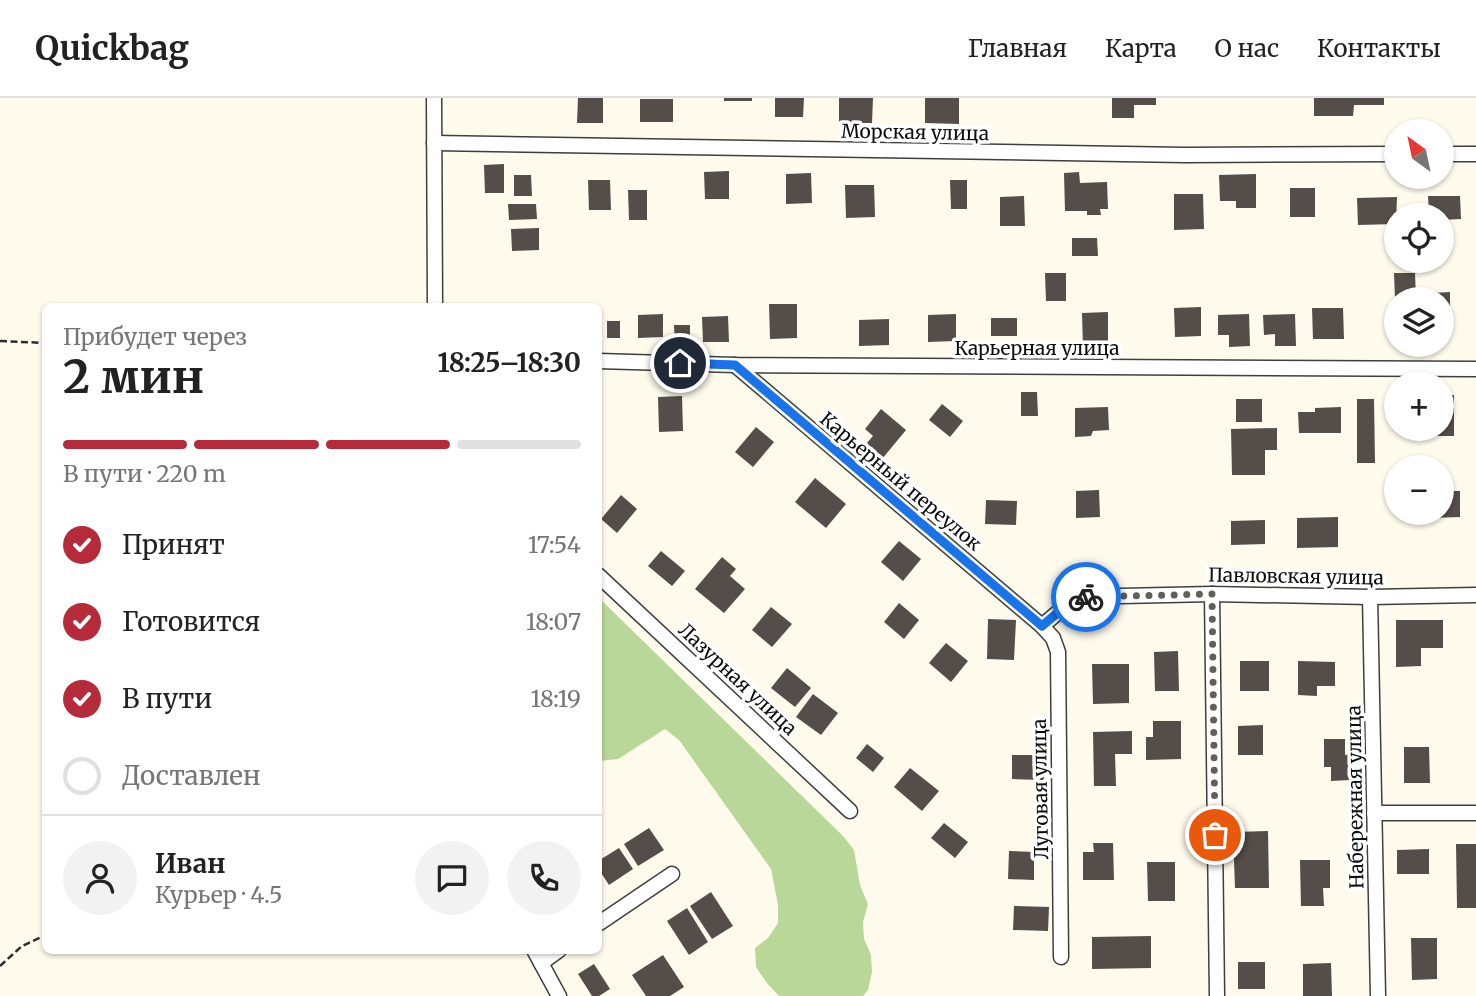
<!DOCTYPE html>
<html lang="ru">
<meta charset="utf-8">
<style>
body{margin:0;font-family:Merriweather,serif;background:#f2f2f2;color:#222;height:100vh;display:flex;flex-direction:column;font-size:26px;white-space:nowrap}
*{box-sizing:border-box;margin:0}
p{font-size:23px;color:#767676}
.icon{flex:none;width:38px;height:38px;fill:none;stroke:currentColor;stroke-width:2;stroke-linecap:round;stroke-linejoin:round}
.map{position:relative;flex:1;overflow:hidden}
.side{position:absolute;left:42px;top:205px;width:560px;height:651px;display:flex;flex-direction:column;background:#fff;border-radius:10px;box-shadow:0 2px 5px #0004}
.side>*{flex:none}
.needle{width:46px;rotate:327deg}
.fabs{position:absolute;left:1384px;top:21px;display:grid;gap:14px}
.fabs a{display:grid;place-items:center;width:70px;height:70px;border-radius:50%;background:#fff;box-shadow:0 2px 5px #0004;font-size:35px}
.pin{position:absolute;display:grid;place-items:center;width:60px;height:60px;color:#fff;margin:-30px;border:4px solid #fff;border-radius:50%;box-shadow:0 2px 7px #0007}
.courier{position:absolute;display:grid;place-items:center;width:70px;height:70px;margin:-35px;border:5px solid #1a73e8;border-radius:50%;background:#fff;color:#222;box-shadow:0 2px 9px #0007}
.head em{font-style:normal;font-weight:700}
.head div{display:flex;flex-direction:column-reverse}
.head{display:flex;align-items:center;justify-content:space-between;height:119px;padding:0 21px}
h1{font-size:46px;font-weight:700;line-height:52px}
.bar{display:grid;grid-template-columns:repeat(4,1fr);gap:10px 7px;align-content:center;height:84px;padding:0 21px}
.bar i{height:9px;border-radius:5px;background:#e0e0e0}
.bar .on{background:#b62b39}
.bar p{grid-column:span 4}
.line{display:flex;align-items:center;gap:18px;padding:0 21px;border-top:2px solid #e0e0e0}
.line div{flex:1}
.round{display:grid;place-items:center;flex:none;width:74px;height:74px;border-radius:37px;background:#f2f2f2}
ol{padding:0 21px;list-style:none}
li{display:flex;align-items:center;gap:21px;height:77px}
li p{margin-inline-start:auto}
li .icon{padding:7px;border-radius:50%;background:#b62b39;color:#fff;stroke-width:4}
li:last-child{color:#767676}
li i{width:38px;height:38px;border:4px solid #e0e0e0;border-radius:50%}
header{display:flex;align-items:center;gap:42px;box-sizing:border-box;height:98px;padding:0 35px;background:#fff;border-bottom:2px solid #e0e0e0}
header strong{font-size:33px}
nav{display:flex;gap:38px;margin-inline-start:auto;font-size:24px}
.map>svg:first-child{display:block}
.forest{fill:#b8d798}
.building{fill:#544d49}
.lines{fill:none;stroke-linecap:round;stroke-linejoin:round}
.minor-casing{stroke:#3f3f3f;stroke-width:17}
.path{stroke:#2e2e2e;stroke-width:2.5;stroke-dasharray:7 3.5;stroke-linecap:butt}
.minor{stroke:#fff;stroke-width:14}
.done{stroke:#615f5a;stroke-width:7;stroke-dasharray:0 12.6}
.route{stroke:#1a73e8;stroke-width:9}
.labels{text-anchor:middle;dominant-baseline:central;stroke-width:7;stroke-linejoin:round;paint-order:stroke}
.street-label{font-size:19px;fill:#0c0c0c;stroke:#fff}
</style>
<header>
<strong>Quickbag</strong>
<nav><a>Главная</a><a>Карта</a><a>О нас</a><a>Контакты</a></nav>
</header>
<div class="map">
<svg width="1476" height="898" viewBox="0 0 1476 898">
<rect width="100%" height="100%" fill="#fefaec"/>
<polygon class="forest" points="598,499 844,739 854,752 860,787 868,806 863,824 864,841 871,857 872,874 868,892 863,898 779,898 766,884 756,869 755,850 768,840 778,825 778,807 771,771 679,642 665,631 618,661 599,663"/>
<g class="building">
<polygon points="578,0 603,0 603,25 577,25"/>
<rect x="724" y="0" width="28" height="3"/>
<polygon points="775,0 804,0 803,19 775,19"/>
<polygon points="839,0 873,0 872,25 839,25"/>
<polygon points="925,0 959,0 959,26 925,25"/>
<polygon points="1112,0 1156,0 1156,7 1134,7 1134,20 1112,20"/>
<polygon points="1314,0 1384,0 1384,7 1354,7 1353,18 1314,18"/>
<rect x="640" y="1" width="33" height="23"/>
<polygon points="504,66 504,95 485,95 484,67"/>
<polygon points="729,73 729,101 705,101 704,74"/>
<polygon points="1079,74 1080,85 1107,84 1108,111 1100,111 1101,117 1087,117 1087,113 1065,113 1064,75"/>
<polygon points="811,75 812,105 786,106 786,76"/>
<polygon points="1256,76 1256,110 1236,110 1236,103 1220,103 1219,77"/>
<polygon points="514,77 531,77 532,98 514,98"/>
<polygon points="588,82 610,82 611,112 589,112"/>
<polygon points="950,82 967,82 967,111 951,111"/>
<polygon points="845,87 874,87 875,119 846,120"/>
<rect x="1290" y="90" width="25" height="29"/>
<polygon points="628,92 647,92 647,122 629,122"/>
<polygon points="1174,96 1203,96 1204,131 1174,132"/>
<polygon points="1024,98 1025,128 1000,128 1000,99"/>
<polygon points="1428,98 1460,98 1461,121 1442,122 1442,117 1429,117"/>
<polygon points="1397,99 1396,126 1358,127 1357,100"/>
<polygon points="508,106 536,106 537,121 509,122"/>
<polygon points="539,130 539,152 512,153 511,131"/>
<polygon points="1072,140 1097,140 1098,158 1072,158"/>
<polygon points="1045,175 1066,175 1066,203 1046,203"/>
<polygon points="1394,175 1415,175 1416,201 1395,201"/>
<polygon points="1450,194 1450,215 1442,216 1442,201 1430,201 1430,195"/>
<polygon points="769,206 797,206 797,240 770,241"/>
<polygon points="1201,209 1201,238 1175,239 1174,210"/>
<polygon points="1312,210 1343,210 1344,241 1313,241"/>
<polygon points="1108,214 1108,248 1083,249 1082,215"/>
<polygon points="663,216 663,239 638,240 638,217"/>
<polygon points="956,216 956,243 928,244 928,217"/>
<polygon points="1249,216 1250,248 1229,249 1229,237 1218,237 1218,217"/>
<polygon points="1295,216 1296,248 1275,248 1275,236 1264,237 1263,217"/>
<polygon points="728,218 729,244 703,244 702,219"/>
<rect x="991" y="220" width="26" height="18"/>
<polygon points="889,221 889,247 859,248 859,222"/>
<rect x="607" y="223" width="13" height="17"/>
<polygon points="674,227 690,227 690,248 675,249"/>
<polygon points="1021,294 1037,294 1038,318 1021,318"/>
<polygon points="1442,297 1454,297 1454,338 1431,338 1431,331 1442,331"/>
<polygon points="682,298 683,333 659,334 658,299"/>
<rect x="1236" y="301" width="26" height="23"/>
<polygon points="1357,301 1374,301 1375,365 1357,365"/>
<polygon points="942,306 963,323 950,339 929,322"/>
<polygon points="1108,309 1109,332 1093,333 1091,338 1075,339 1075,310"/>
<polygon points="1341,309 1341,335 1299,335 1298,314 1315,314 1315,310"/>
<polygon points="881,311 906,332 882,361 865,347 873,338 865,331"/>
<polygon points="756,329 774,344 753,369 735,354"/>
<polygon points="1277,330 1277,352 1265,352 1265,377 1232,377 1231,331"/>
<polygon points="815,380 846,406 826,430 795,404"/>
<polygon points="1099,392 1100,419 1076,420 1076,393"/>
<polygon points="1442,393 1460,393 1460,419 1431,420 1431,415 1442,415"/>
<polygon points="621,397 637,411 617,435 601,421"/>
<polygon points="986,402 1017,403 1016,427 985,426"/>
<polygon points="1338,419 1338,449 1297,450 1297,420"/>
<polygon points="1265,422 1265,446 1231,447 1231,423"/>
<polygon points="899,443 921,461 903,483 881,464"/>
<polygon points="661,453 685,473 672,488 648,468"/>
<polygon points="722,459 736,471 730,478 745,491 724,515 695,491"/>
<polygon points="899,505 919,522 904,541 884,524"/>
<polygon points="771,509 792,526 772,549 752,532"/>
<polygon points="988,521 1016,522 1014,562 987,561"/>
<polygon points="1396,522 1443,522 1443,550 1421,550 1421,568 1396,569"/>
<polygon points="946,545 968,563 951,584 929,565"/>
<polygon points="1178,553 1179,593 1155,593 1154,554"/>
<rect x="1240" y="563" width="29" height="30"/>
<polygon points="1298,563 1335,564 1335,588 1317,588 1317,598 1298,597"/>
<polygon points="1092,566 1129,566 1129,605 1093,606"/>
<polygon points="787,570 811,590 795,609 771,590"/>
<polygon points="813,596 838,615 821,637 796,619"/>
<polygon points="1153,623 1181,623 1181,661 1146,662 1146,639 1153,639"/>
<polygon points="1263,627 1263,657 1238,657 1238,628"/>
<polygon points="1132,633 1132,656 1115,656 1116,688 1094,688 1093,634"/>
<polygon points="1324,641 1345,641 1345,657 1350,656 1350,682 1331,683 1331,669 1324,669"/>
<polygon points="867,646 884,660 873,674 856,660"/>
<polygon points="1404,649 1429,649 1430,685 1404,685"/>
<polygon points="1012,657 1045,657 1044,682 1012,681"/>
<polygon points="910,670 939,693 922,713 894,689"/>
<polygon points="944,725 968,744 955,760 931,740"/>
<polygon points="649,730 664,752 638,768 624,746"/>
<polygon points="1268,733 1269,790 1235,790 1233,734"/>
<polygon points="1093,745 1113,745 1114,782 1083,782 1083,754 1094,754"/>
<polygon points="1456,746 1476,746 1476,810 1457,810"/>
<polygon points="619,750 633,771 609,787 598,770 598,763"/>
<polygon points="1429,751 1429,776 1397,776 1397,752"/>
<polygon points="1009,753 1034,754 1034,782 1008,781"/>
<polygon points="1300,762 1330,762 1330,790 1323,790 1324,808 1301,808"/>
<polygon points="1147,764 1175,764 1175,803 1148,803"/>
<polygon points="711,794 733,828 712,841 690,808"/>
<polygon points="1014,808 1049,809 1048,833 1013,832"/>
<polygon points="687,810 708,844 689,857 667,823"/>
<polygon points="1151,838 1151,870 1092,871 1092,839"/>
<polygon points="1411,840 1437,840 1437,881 1412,882"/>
<polygon points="663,857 684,889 670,898 646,898 632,877"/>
<rect x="1238" y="864" width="27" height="27"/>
<polygon points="1331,865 1332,898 1303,898 1303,866"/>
<polygon points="594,866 610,891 599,898 592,898 578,876"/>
</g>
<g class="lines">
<defs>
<g id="minor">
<polyline points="434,0 435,208"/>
<polyline points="434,45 1185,57 1396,56"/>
<polyline points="1442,56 1476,56"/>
<polyline points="598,263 735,267 1476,271"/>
<polyline points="735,267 1042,528 1053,540 1058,554 1061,859"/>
<polyline points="598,477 850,713"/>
<polyline points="1212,496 1217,898"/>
<polyline points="1370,499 1378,898"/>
<polyline points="1042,528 1076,499 1212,496 1370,499 1476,497"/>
<polyline points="1374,715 1476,715"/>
<polyline points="598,826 672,776"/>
<polyline points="534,852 559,898"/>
<polyline points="541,865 559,852"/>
</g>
</defs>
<use href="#minor" class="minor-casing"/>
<g class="path">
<polyline points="0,243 46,245"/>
<polyline points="0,868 22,848 46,837"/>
</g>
<use href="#minor" class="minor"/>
</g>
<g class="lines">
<polyline class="done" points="1086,499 1212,496 1215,737"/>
<polyline class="route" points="680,265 735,267 1042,528 1076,499 1086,499"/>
</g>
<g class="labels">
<g class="street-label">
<text transform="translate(915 34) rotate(1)">Морская улица</text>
<text x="1037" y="250">Карьерная улица</text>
<text transform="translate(901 383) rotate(40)">Карьерный переулок</text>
<text transform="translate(1296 478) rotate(1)">Павловская улица</text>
<text transform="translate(738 581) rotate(43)">Лазурная улица</text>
<text transform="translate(1040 691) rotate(-91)">Луговая улица</text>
<text transform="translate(1355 699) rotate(-91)">Набережная улица</text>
</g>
</g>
</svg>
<div class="fabs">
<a><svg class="needle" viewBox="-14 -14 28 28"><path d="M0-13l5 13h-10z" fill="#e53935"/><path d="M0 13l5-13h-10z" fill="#767676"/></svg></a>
<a><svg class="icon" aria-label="locate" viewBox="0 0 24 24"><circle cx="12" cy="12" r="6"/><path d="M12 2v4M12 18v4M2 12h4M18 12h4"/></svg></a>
<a><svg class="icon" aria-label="layers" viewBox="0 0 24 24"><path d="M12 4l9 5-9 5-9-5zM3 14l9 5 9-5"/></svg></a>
<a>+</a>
<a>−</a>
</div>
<div class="pin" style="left:1215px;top:737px;background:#ea580c"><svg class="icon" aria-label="bag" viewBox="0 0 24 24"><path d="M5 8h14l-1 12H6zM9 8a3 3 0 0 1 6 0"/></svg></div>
<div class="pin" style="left:680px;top:265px;background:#1f2937"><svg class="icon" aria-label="home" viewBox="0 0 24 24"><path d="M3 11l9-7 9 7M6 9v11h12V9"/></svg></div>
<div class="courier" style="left:1086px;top:499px"><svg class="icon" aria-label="bike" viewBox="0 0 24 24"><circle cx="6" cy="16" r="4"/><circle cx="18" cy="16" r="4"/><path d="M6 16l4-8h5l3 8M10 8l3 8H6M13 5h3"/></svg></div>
<section class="side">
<div class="head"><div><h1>2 мин</h1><p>Прибудет через</p></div><em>18:25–18:30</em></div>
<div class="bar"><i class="on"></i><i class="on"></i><i class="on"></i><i></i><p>В пути · 220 m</p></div>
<ol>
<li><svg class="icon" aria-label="check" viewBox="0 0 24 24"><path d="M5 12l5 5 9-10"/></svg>Принят<p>17:54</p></li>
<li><svg class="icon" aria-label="check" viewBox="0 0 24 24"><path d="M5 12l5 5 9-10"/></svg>Готовится<p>18:07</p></li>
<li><svg class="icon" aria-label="check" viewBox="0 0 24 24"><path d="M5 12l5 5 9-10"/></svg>В пути<p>18:19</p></li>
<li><i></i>Доставлен</li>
</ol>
<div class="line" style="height:126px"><a class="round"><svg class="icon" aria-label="person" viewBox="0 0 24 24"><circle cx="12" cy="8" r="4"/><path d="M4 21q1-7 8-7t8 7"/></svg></a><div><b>Иван</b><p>Курьер · 4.5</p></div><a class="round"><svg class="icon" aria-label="chat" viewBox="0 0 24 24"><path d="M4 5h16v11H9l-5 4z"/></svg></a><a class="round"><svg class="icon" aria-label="phone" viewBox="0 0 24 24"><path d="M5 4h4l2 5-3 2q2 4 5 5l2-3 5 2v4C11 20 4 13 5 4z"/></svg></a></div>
</section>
</div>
